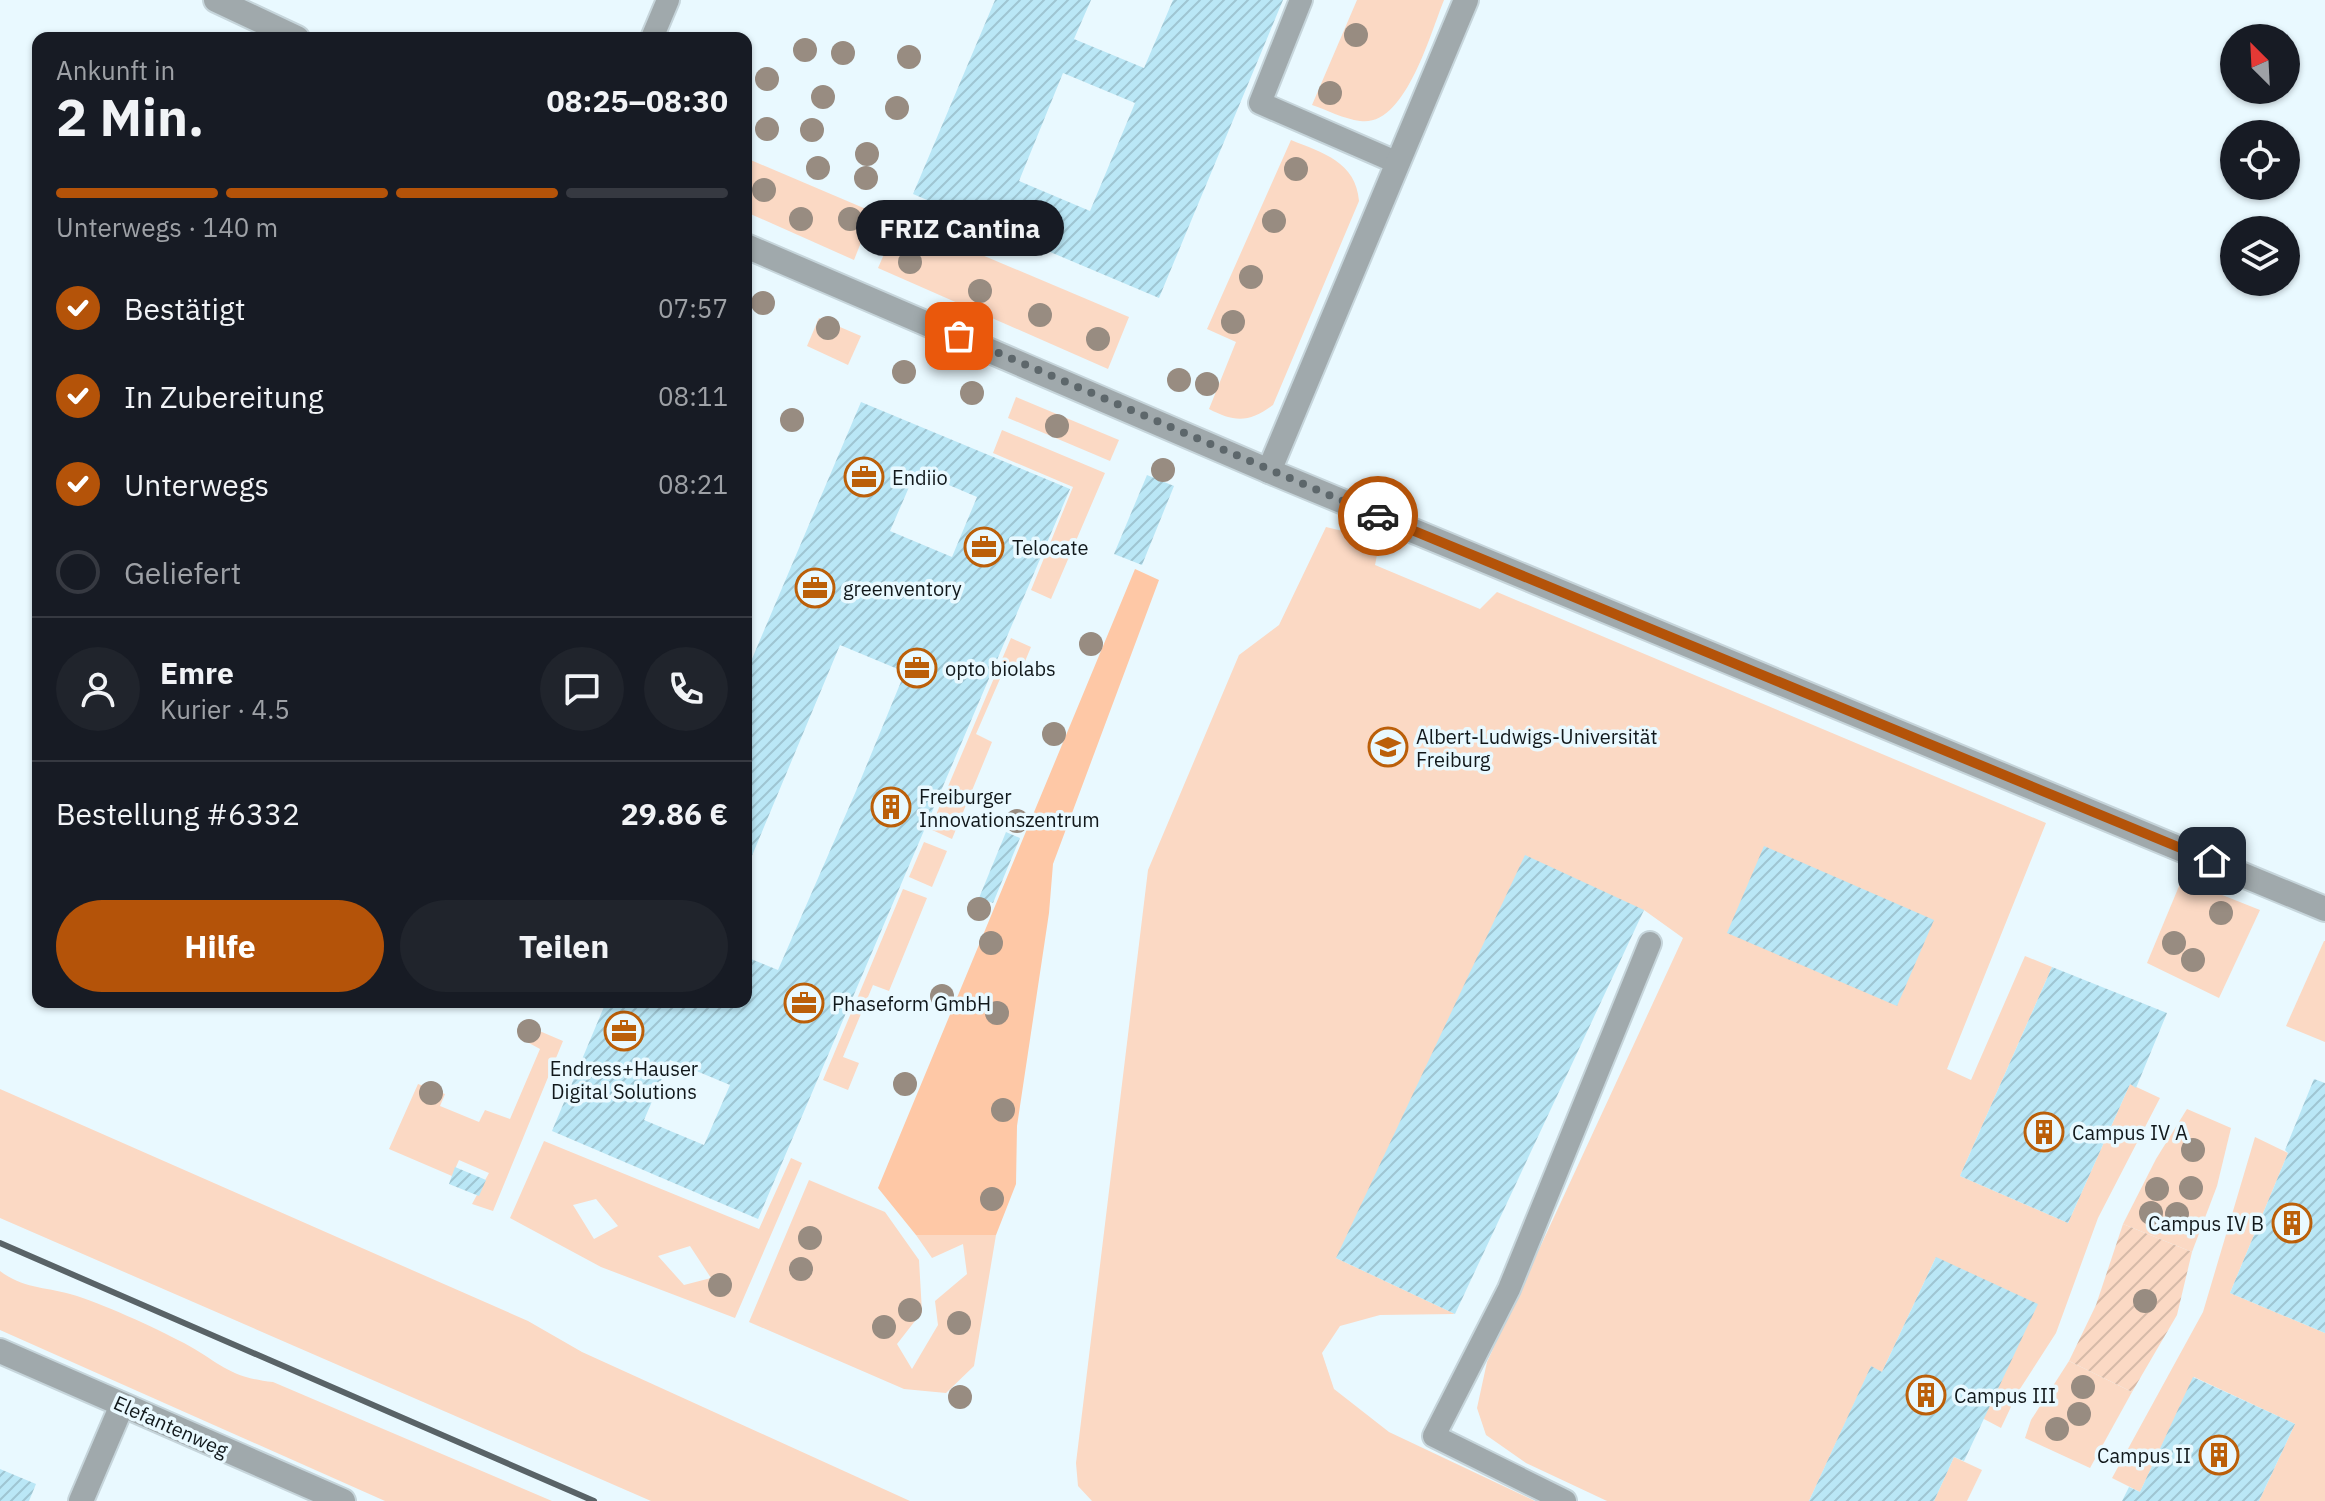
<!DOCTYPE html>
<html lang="de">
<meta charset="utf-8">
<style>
body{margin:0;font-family:"IBM Plex Sans",sans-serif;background:#20242c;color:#f1f3f6;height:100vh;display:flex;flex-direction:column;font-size:30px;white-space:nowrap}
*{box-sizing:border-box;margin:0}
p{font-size:26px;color:#9ea1a6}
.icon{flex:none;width:44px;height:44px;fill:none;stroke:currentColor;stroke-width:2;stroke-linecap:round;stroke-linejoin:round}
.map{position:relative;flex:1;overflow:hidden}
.details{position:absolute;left:32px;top:32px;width:720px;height:976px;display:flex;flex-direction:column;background:#171b24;border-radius:16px;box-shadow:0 2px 6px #0004}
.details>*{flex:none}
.needle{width:52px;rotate:336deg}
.buttons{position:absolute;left:2220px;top:24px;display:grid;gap:16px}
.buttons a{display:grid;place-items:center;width:80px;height:80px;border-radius:50%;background:#171b24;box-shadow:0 2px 6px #0004;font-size:40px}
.pin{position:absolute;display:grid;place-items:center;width:68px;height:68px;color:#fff;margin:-34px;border-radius:16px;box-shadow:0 4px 12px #0006}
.courier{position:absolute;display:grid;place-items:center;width:80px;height:80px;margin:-40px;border:6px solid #b45309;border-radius:50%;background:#fff;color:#222;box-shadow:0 2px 10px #0007}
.bubble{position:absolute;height:56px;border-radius:28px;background:#171b24;box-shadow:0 2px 6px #0004;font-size:26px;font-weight:800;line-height:56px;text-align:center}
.summary em{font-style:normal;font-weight:800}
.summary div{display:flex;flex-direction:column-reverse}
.summary{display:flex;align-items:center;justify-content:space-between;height:136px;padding:0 24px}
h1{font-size:52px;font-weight:800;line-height:60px}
.bar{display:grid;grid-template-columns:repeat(4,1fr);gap:12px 8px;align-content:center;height:96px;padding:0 24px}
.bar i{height:10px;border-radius:6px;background:#363941}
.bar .on{background:#b45309}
.bar p{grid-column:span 4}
.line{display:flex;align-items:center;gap:20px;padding:0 24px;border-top:2px solid #363941}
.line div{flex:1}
.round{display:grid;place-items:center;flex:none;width:84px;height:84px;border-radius:42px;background:#20242c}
ol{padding:0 24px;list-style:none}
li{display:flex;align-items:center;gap:24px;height:88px}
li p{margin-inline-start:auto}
li .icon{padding:8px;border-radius:50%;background:#b45309;color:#fff;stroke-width:4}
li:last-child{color:#9ea1a6}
li i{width:44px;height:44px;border:4px solid #363941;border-radius:50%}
.cta{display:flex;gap:16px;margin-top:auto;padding:16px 24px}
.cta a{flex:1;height:92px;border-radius:48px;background:#b45309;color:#fff;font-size:32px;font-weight:800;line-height:92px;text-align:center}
.cta a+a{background:#20242c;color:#f1f3f6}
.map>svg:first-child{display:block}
.green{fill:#fbd9c4;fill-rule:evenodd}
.garden{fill:url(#garden-furrows)}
.water{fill:#fec8a6}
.building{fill:url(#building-hatch);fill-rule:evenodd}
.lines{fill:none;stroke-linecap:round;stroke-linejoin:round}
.lane-casing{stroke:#c6d5db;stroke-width:26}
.street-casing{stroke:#c6d5db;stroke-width:28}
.lane{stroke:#a0a9ac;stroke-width:22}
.street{stroke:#a0a9ac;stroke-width:24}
.rail{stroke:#596367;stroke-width:6}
.tree{fill:#988c81}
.done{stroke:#5d676b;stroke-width:8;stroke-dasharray:0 14.4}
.route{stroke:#b45309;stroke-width:10}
.labels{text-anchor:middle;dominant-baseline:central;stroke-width:7;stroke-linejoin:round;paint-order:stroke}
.poi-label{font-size:20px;fill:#11181b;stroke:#e9f9ff;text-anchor:start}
.street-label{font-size:20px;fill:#11181b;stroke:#e9f9ff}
</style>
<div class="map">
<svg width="2325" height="1501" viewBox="0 0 2325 1501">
<defs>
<pattern id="garden-furrows" width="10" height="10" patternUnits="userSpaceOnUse" patternTransform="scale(2)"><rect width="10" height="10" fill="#fbd9c4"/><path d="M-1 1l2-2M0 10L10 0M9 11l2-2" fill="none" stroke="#d6baa8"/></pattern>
<pattern id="building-hatch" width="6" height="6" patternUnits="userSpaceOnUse" patternTransform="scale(2)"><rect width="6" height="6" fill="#bae7f6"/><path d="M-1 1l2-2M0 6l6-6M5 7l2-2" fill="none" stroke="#9fc5d2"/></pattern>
</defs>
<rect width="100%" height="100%" fill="#e9f9ff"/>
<g class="green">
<path d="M1357,0H1444C1430,34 1405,128 1360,121C1344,119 1327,110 1312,105Z"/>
<path d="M1291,140C1323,153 1356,162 1359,201L1273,405C1249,423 1234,422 1209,409L1236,342L1207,329Z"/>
<polygon points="746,158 873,212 854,260 746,212"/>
<polygon points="899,220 1129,317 1108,369 878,268"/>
<polygon points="819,318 861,336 848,365 807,346"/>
<polygon points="1016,397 1119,440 1110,461 1008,418"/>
<polygon points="1002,430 1105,473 1051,599 1031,590 1073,487 993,453"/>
<polygon points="1326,527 1380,540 1375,565 1480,609 1497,592 2046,823 1947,1069 1971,1080 2025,956 2052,967 1960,1176 2068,1223 2130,1084 2160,1098 2098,1218 2056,1333 2018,1392 2001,1428 1984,1419 1936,1257 1882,1372 1871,1367 1809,1501 1607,1501 1526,1463 1486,1435 1477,1408 1487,1362 1683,938 1644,910 1336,1258 1455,1314 1380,1315 1340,1326 1322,1353 1334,1389 1389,1432 1535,1501 1092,1501 1078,1486 1076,1463 1148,870 1239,655 1279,625"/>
<polygon points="1011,638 1031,647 1021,671 1006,665 976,734 992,742 952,839 930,829"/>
<polygon points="924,842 947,851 932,887 909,877"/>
<polygon points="2182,879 2260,910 2219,998 2147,963"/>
<polygon points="903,889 927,898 889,991 873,985 843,1057 859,1063 848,1090 823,1080"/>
<polygon points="2324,941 2325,941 2325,1042 2286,1026"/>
<polygon points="523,1024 563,1041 493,1211 472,1204 489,1173 459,1160 452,1176 389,1149 418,1084 445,1094 440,1106 479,1122 485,1110 510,1119 540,1049 518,1037"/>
<polygon points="0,1089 528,1321 582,1352 910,1501 651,1501 0,1218"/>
<polygon points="2187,1109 2231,1128 2217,1186 2192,1252 2123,1224 2156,1159"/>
<polygon points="2255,1137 2288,1153 2230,1293 2325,1333 2325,1501 2259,1501 2295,1424 2194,1377 2140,1492 2112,1478 2203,1312"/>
<path d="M544,1141L759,1229L791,1158L802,1163L735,1318L601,1267L510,1218ZM596,1199L618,1226L594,1239L573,1205ZM690,1246L711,1278L684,1285L658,1256Z"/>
<polygon points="809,1180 885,1212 919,1260 922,1312 897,1344 912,1369 938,1325 935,1301 967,1274 963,1244 932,1258 916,1235 996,1235 974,1366 946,1393 904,1389 749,1322"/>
<path d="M0,1271C22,1288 45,1287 70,1294C102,1303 153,1327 184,1343C221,1363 227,1377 273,1382L552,1501H385L0,1330Z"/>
<polygon points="2069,1361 2132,1392 2090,1468 2025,1438 2031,1420"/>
<polygon points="1954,1457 1982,1470 1967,1501 1934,1501"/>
</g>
<polygon class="garden" points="2123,1224 2192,1252 2177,1315 2132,1392 2069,1361 2096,1305"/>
<polygon class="water" points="1135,569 1159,580 1053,864 1049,913 1017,1126 1016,1184 996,1235 916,1235 878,1188"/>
<g class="building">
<path d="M995,0H1091L1074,39L1144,68L1173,0H1283L1159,298L913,194ZM1063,73L1135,103L1090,211L1019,181Z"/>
<path d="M861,402L1070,489L758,1219L552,1131L606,1002H746V957L778,970L856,791L905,672L840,645L746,870V673ZM916,471L977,497L952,557L890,531ZM670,1060L730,1085L704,1145L644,1120Z"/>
<polygon points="1147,475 1174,486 1142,565 1114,554"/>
<polygon points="1006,832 1020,838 993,903 979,898"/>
<polygon points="1764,846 1934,920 1897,1006 1727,933"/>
<polygon points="1525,855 1644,910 1455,1314 1336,1258"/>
<polygon points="2052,967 2167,1013 2136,1088 2130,1084 2068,1223 1960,1176"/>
<polygon points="2314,1079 2325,1083 2325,1333 2230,1293 2288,1153 2285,1150"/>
<polygon points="455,1167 486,1180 479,1196 449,1184"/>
<polygon points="1936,1257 2038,1304 1964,1461 1954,1457 1934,1501 1809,1501 1871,1366 1882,1372"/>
<polygon points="2193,1377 2295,1424 2259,1501 2122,1501 2129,1487 2140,1492"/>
<polygon points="0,1469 36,1484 29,1501 0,1501"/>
</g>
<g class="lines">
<defs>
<g id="lane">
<polyline points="1301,0 1260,103 1398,163"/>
<polyline points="652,38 668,0"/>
<polyline points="1565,1501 1434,1436 1509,1289 1650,943"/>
</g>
<g id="street">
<polyline points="216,0 297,38"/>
<polyline points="746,246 1269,471 2325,909"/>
<polyline points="1269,471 1466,0"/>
<polyline points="0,1351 343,1501"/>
<polyline points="81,1501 122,1405"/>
</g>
</defs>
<use href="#lane" class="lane-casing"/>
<use href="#street" class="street-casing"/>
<use href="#lane" class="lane"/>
<use href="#street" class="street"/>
<polyline class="rail" points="0,1243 594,1501"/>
</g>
<g class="tree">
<circle cx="1356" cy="35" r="12"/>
<circle cx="805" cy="50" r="12"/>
<circle cx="843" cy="53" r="12"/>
<circle cx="909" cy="57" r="12"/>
<circle cx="767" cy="79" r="12"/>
<circle cx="1330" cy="93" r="12"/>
<circle cx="823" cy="97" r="12"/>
<circle cx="897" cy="108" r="12"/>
<circle cx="767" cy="129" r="12"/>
<circle cx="812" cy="130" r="12"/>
<circle cx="867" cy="154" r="12"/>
<circle cx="818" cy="168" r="12"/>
<circle cx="1296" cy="169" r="12"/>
<circle cx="866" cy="178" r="12"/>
<circle cx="764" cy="190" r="12"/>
<circle cx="801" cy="219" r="12"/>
<circle cx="850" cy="219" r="12"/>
<circle cx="1274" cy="221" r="12"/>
<circle cx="910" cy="262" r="12"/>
<circle cx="1251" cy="277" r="12"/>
<circle cx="980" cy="291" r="12"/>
<circle cx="763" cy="303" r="12"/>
<circle cx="1040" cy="315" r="12"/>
<circle cx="1233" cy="322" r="12"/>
<circle cx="828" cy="328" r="12"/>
<circle cx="1098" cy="339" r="12"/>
<circle cx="904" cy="372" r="12"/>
<circle cx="1179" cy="380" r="12"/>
<circle cx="1207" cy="384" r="12"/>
<circle cx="972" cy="393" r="12"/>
<circle cx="792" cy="420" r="12"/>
<circle cx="1057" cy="426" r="12"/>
<circle cx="1163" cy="470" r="12"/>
<circle cx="1091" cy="644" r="12"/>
<circle cx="1054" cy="734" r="12"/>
<circle cx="1017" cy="821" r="12"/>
<circle cx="979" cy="909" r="12"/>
<circle cx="2221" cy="913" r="12"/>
<circle cx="991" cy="943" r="12"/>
<circle cx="2174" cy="943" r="12"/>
<circle cx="2193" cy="960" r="12"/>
<circle cx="942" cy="996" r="12"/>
<circle cx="997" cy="1013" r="12"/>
<circle cx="529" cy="1031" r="12"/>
<circle cx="905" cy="1084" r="12"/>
<circle cx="431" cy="1093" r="12"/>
<circle cx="1003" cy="1110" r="12"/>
<circle cx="2193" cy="1150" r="12"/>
<circle cx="2191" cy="1188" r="12"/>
<circle cx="2157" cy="1189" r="12"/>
<circle cx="992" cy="1199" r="12"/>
<circle cx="2151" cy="1213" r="12"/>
<circle cx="2177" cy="1214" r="12"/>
<circle cx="810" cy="1238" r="12"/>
<circle cx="801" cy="1269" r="12"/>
<circle cx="720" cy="1285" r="12"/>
<circle cx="2145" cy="1301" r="12"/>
<circle cx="910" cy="1310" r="12"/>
<circle cx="959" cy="1323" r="12"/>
<circle cx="884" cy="1327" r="12"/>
<circle cx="2083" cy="1387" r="12"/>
<circle cx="960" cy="1397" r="12"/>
<circle cx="2079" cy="1414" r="12"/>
<circle cx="2057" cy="1429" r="12"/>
</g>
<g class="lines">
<polyline class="done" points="959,336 1378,516"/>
<polyline class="route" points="1378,516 2212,861"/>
</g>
<defs>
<symbol id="office-ring" viewBox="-11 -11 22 22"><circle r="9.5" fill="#e9f9ff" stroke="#bb5f09" stroke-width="1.5"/><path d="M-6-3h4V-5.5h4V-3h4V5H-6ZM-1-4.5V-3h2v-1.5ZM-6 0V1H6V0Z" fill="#bb5f09"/></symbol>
<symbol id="university-ring" viewBox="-11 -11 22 22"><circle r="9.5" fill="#e9f9ff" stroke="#bb5f09" stroke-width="1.5"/><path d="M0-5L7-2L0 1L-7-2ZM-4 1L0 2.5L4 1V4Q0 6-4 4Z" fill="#bb5f09"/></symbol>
<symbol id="building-ring" viewBox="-11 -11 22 22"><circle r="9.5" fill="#e9f9ff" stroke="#bb5f09" stroke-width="1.5"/><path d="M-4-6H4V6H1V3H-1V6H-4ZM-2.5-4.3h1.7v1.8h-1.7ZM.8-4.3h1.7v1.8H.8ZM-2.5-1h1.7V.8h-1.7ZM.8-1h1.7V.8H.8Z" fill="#bb5f09"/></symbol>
</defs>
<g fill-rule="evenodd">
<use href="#office-ring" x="842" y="455" width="44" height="44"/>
<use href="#office-ring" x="962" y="525" width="44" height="44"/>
<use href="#office-ring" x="793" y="566" width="44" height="44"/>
<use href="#office-ring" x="895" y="646" width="44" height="44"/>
<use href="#university-ring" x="1366" y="725" width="44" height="44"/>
<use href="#building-ring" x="869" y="785" width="44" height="44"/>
<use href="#office-ring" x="782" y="981" width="44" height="44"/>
<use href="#office-ring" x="602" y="1009" width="44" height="44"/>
<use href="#building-ring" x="2022" y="1110" width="44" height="44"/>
<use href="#building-ring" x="2270" y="1201" width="44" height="44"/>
<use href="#building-ring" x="1904" y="1373" width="44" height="44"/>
<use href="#building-ring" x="2197" y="1433" width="44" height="44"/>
</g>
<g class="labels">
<g class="poi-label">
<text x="892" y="477">Endiio</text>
<text x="1012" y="547">Telocate</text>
<text x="843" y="588">greenventory</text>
<text x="945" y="668">opto biolabs</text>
<text x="1416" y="736">Albert-Ludwigs-Universität<tspan x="1416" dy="23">Freiburg</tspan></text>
<text x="919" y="796">Freiburger<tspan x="919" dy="23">Innovationszentrum</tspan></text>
<text x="832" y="1003">Phaseform GmbH</text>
<text x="624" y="1068" text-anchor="middle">Endress+Hauser<tspan x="624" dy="23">Digital Solutions</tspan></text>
<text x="2072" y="1132">Campus IV A</text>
<text x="2264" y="1223" text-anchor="end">Campus IV B</text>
<text x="1954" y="1395">Campus III</text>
<text x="2191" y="1455" text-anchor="end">Campus II</text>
</g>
<g class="street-label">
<text transform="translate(171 1426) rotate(24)">Elefantenweg</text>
</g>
</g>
</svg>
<div class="buttons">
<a><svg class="needle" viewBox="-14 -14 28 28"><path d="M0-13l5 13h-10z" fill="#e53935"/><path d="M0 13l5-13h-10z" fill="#9ea1a6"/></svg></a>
<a><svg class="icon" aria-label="locate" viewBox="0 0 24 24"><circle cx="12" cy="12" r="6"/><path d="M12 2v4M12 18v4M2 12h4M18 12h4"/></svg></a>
<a><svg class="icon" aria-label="layers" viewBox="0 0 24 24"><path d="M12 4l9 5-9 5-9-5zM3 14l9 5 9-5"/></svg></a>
</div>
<div class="pin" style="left:959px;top:336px;background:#ea580c"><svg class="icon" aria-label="bag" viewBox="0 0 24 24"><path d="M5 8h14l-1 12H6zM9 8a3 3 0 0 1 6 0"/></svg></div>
<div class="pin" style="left:2212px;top:861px;background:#1f2937"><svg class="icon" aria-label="home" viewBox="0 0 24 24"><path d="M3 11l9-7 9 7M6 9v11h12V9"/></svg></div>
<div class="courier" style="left:1378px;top:516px"><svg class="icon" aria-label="car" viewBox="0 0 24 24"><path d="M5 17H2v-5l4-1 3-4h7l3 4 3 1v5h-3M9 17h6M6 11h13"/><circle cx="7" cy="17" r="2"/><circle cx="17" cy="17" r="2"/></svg></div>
<div class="bubble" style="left:856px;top:200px;width:208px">FRIZ Cantina</div>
<section class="details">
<div class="summary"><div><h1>2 Min.</h1><p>Ankunft in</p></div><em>08:25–08:30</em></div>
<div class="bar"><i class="on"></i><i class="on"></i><i class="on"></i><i></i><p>Unterwegs · 140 m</p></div>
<ol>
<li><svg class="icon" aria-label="check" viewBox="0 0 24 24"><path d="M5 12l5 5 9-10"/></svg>Bestätigt<p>07:57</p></li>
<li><svg class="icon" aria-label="check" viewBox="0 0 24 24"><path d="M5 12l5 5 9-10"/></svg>In Zubereitung<p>08:11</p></li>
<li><svg class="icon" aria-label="check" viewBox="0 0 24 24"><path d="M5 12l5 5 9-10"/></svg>Unterwegs<p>08:21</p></li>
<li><i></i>Geliefert</li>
</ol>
<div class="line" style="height:144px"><a class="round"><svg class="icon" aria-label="person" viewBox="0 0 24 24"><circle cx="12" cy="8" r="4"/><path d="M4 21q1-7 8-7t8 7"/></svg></a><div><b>Emre</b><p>Kurier · 4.5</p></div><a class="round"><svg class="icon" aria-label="chat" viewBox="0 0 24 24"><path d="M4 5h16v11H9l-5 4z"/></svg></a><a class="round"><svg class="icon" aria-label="phone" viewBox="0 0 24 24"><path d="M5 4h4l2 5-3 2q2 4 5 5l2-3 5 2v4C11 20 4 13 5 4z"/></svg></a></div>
<div class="line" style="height:104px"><div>Bestellung #6332</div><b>29.86 €</b></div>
<div class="cta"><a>Hilfe</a><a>Teilen</a></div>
</section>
</div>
